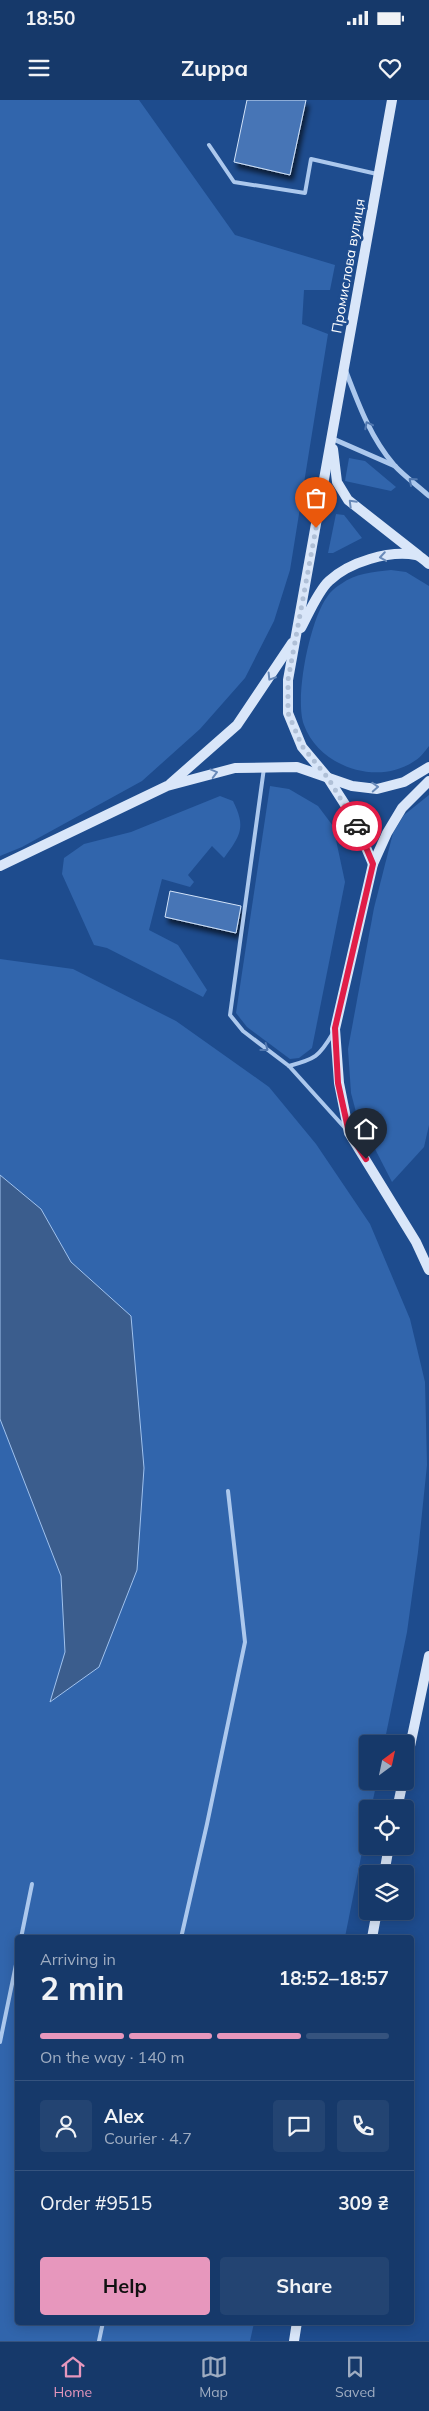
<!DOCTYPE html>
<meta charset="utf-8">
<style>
body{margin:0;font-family:Mulish,sans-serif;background:#234472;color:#f1f3f6;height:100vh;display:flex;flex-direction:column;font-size:19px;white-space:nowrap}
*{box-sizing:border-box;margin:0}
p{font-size:16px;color:#9eacc1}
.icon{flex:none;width:28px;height:28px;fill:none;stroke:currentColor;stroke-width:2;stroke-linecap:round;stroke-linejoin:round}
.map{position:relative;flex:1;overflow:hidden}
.sheet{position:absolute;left:15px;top:1835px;width:399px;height:390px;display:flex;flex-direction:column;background:#16396a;border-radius:5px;box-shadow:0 2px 12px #0003,0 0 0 1px #35537e}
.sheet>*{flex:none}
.needle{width:32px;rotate:33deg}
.controls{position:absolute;left:359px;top:1635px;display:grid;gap:10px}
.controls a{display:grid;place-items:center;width:55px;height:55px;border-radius:5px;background:#16396a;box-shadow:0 2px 12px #0003,0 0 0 1px #35537e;font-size:25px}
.pin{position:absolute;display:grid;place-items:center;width:42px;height:42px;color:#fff;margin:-51px -21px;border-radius:50% 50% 50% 0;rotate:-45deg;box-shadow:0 0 5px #0007}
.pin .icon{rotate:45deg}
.courier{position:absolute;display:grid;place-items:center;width:50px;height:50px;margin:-25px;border:4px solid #e11d48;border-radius:50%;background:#fff;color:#222;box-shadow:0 1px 6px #0007}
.summary em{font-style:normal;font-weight:700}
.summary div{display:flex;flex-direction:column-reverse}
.summary{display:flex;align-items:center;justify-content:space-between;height:85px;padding:0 25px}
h1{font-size:32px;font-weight:700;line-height:38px}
.bar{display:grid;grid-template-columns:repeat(4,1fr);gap:8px 5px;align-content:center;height:60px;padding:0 25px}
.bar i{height:6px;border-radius:4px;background:#35537e}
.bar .on{background:#e797bd}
.bar p{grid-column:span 4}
.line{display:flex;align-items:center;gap:12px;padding:0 25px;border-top:1px solid #35537e}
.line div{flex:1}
.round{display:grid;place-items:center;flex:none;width:52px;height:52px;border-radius:5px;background:#234472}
.cta{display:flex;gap:10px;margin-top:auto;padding:10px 25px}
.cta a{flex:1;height:58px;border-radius:5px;background:#e797bd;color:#111;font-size:20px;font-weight:700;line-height:58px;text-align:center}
.cta a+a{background:#234472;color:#f1f3f6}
.status{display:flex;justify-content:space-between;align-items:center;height:35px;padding:0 25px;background:#16396a;direction:ltr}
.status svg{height:14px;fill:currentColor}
header{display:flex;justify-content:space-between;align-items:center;height:65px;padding:0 25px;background:#16396a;font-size:22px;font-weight:700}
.tab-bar{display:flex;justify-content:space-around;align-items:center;height:70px;border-top:1px solid #35537e;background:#16396a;font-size:14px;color:#9eacc1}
.tab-bar a{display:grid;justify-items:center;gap:2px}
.tab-bar .on{color:#e797bd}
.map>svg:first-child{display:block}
.green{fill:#3165ac}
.water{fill:#3b5d8d;stroke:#a0c2ee}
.building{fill:#4675b6;stroke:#d2e3f9;filter:url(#shadow)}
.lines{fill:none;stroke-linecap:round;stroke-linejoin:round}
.lane{stroke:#acc8ed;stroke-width:4}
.street{stroke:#acc8ed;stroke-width:5}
.secondary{stroke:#d9e6f9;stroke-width:10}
.oneway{stroke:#5077af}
.oneway2{stroke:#698ab9}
.done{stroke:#b0c0d7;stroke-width:5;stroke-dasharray:0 9}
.route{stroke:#e11d48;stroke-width:6}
.labels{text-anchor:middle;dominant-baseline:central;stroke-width:5;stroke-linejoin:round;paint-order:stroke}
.street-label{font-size:14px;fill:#fff;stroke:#1e4c8e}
</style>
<div class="status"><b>18:50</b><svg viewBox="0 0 49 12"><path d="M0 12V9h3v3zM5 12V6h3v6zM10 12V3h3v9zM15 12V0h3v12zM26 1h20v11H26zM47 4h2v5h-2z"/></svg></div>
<header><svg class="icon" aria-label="menu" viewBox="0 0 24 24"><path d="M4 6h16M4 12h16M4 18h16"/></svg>Zuppa<svg class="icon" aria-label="heart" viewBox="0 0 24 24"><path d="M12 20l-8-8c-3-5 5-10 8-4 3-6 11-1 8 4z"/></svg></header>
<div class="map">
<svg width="429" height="2241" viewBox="0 0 429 2241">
<defs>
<filter id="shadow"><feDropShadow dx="3" dy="5.5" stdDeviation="2.5" flood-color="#0009"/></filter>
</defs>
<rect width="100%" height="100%" fill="#1e4c8e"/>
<g class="green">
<polygon points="0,0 139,0 235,135 335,165 330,190 304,190 302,224 328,234 290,470 274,521 245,578 200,629 142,681 22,747 0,756"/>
<polygon points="349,358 365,361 396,387 391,391 345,381"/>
<polygon points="336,414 344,415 362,438 333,453 328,453"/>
<path d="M391,470L406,472L429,486V646C425,651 421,657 416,660C379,687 319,667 304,625C294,598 310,520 327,497C330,492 336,487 341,484C356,473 373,472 391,470Z"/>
<polygon points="270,686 289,689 318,706 333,726 345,782 312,948 299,958 290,959 247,927 236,913"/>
<polygon points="429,695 429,1025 424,1047 392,1082 356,1012 351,993 348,949 374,808 393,733 404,715"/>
<path d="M220,696L233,701C246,727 241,735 224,758L212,746L188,775L194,782L190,787L162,779L149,830L178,845L207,890L203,897L107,848L94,845L62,774L64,758L84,744L131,732Z"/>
<polygon points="0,859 73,869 176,921 269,987 316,1044 370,1124 410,1219 425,1282 427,1365 418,1452 407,1532 384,1644 368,1644 368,1681 377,1681 371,1709 368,1709 367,1727 345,1837 18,1838 18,2222 254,2223 250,2241 0,2241"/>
</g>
<polygon class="water" points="0,1075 41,1109 71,1162 131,1216 144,1368 137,1470 99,1567 50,1602 65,1552 61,1476 0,1319"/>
<g class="building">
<polygon points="247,0 306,0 290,75 234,62"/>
<polygon points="170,791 241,806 236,833 165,817"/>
</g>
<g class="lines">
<g class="lane">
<polyline points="209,45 234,82 305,93 311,59 377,74"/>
<polyline points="264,668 230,915 243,931 289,966 345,1028"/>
<path d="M289,966C315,959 319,957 333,933"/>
<polyline points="21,1838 32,1784"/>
<polyline points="181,1838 207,1724 245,1542 228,1391"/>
<polyline points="0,1942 18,1855"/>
<polyline points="99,2241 103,2222"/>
</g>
<g class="street">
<path d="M345,269C358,303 370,337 394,365C404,376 418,386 429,396"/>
<polyline points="331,338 395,366"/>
</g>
<g class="secondary">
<polyline points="333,349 337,382 348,400 418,455"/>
<path d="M301,528C308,515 318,491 329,481C349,462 389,450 416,455C421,456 425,461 429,464"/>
<polyline points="429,681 402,708 387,733 373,764 335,929 339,983 349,1033 416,1142 429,1170"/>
<polyline points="170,684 237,625 292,543"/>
<polyline points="373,764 353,717 328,678 302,647 288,613 288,580 392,0"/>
<polyline points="0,766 167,686 235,668 297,667 352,686 377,689 404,682 429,667"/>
<polyline points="405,1670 429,1556"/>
<polyline points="397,1709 403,1681"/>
<polyline points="384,1774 389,1746"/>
<polyline points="372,1838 377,1811"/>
<polyline points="294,2241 297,2222"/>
</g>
</g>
<defs><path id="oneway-chevron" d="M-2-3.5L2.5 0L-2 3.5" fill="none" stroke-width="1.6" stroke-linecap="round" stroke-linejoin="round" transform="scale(1.25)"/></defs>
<g class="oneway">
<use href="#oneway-chevron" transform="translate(368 325) rotate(-117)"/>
<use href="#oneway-chevron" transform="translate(412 381) rotate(-139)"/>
<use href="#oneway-chevron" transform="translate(265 948) rotate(37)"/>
</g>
<g class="oneway2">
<use href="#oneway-chevron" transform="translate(352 403) rotate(-135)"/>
<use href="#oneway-chevron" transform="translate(383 457) rotate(171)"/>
<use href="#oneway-chevron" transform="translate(271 577) rotate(122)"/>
<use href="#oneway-chevron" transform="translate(214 673) rotate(-15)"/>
<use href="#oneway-chevron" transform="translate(375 687) rotate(-3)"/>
</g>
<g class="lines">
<polyline class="done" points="316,428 288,580 288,613 302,646 328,678 357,726"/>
<polyline class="route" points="357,726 373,764 335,928 338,983 349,1033 366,1059"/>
</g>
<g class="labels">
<g class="street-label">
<text transform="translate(348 166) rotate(-80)">Промислова вулиця</text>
</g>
</g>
</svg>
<div class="controls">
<a><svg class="needle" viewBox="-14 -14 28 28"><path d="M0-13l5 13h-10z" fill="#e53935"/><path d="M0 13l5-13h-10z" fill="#9eacc1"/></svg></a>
<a><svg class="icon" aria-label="locate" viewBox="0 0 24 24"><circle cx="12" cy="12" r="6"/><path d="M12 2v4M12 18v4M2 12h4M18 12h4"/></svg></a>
<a><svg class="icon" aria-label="layers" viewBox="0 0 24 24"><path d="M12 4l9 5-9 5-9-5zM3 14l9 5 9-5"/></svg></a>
</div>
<div class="pin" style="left:316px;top:428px;background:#ea580c"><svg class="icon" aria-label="bag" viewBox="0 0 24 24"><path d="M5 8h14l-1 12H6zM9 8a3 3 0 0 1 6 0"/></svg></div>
<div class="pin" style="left:366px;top:1059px;background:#1f2937"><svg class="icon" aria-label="home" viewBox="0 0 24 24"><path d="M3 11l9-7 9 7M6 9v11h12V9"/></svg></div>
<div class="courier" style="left:357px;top:726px"><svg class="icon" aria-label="car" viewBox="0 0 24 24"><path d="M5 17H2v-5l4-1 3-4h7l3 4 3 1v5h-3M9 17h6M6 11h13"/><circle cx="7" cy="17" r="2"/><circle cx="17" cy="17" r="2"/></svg></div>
<section class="sheet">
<div class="summary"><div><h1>2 min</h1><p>Arriving in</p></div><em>18:52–18:57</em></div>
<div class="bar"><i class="on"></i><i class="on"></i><i class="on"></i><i></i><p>On the way · 140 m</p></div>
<div class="line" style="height:90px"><a class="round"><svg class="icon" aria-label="person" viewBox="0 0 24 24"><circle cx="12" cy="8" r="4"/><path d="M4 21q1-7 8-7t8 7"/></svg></a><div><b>Alex</b><p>Courier · 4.7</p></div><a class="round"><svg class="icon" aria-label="chat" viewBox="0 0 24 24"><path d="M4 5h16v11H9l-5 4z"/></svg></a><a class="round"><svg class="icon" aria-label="phone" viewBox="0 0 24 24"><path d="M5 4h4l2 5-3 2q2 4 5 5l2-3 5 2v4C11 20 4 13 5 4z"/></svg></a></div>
<div class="line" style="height:65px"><div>Order #9515</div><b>309 ₴</b></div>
<div class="cta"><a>Help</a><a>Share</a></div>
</section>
</div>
<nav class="tab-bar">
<a class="on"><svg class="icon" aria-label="home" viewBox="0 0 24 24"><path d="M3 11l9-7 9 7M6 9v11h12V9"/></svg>Home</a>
<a><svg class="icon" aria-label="map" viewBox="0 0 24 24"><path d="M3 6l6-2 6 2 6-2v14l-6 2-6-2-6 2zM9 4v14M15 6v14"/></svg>Map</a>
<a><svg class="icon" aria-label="saved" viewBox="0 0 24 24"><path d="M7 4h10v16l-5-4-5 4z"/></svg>Saved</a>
</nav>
